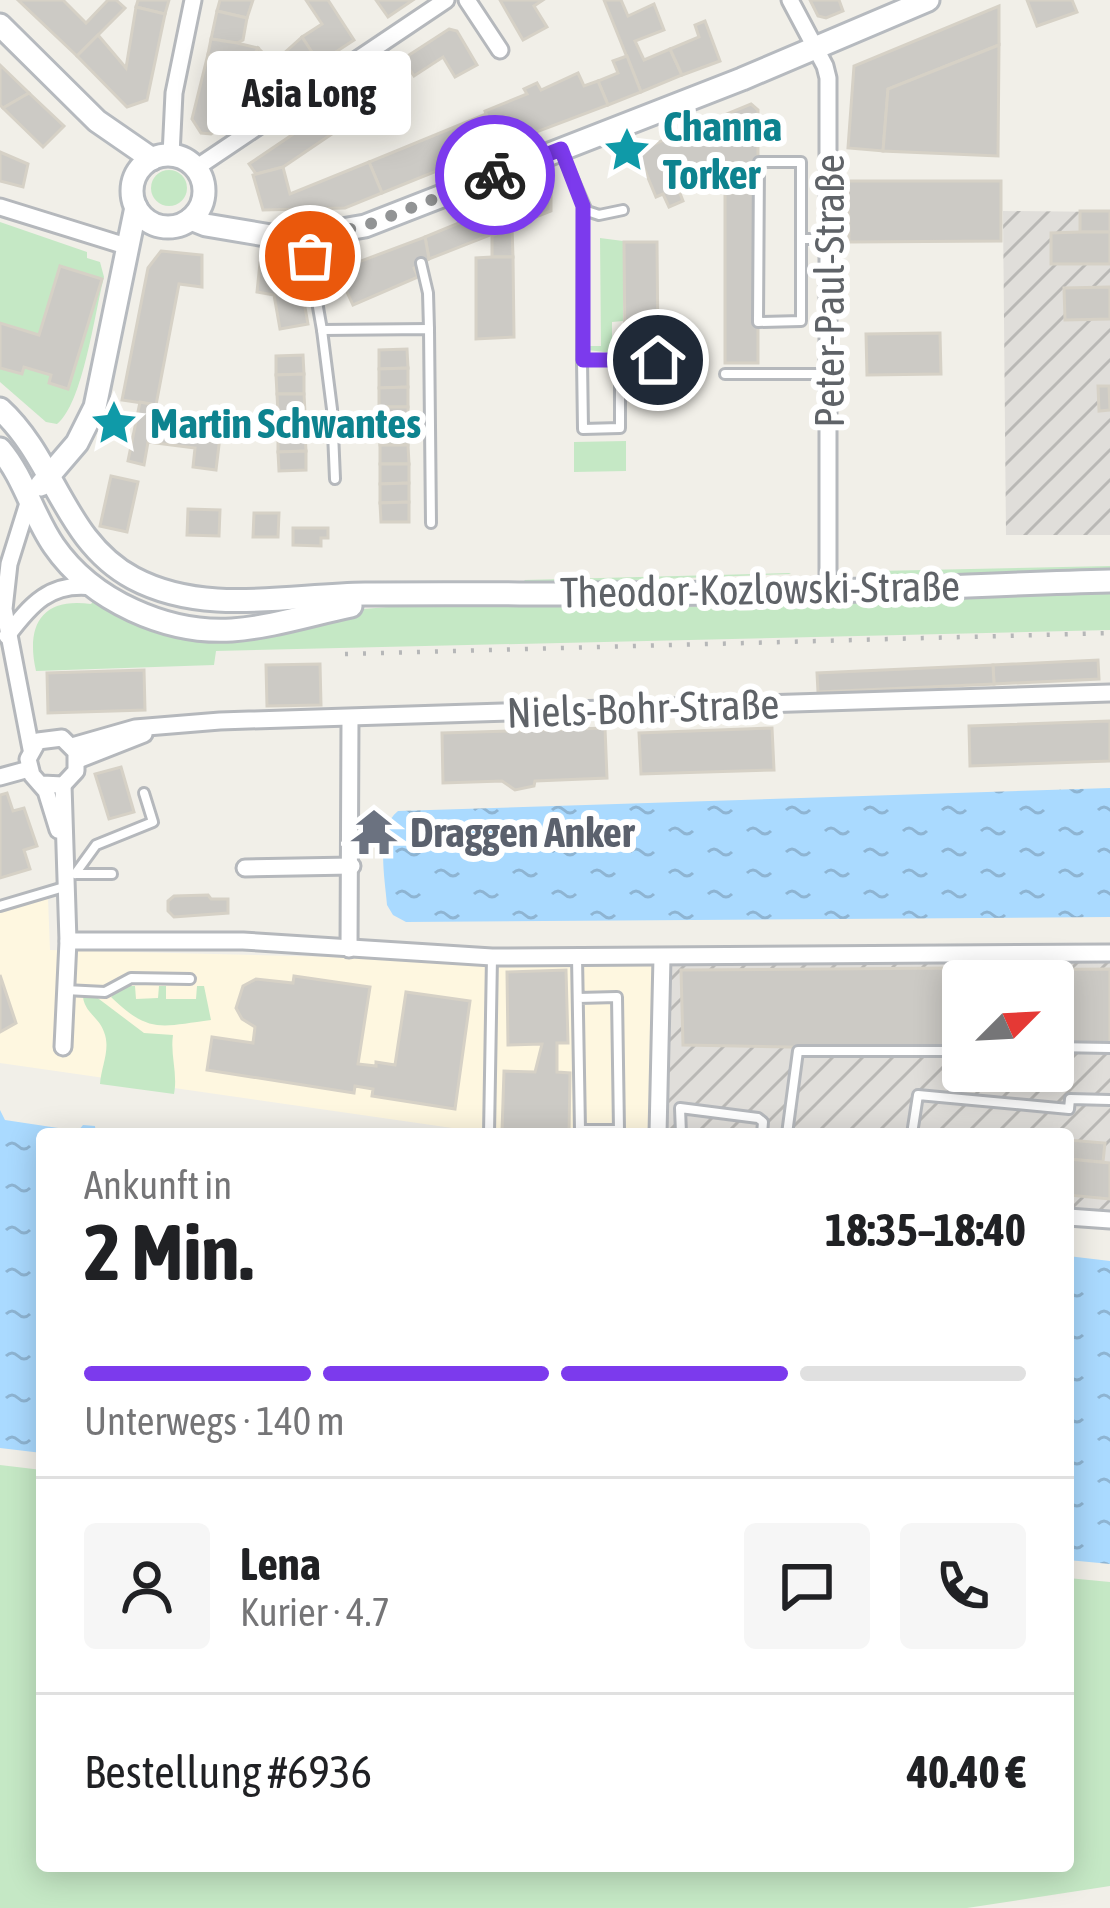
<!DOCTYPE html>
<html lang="de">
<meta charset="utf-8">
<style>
body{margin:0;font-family:"Asap Condensed",sans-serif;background:#f6f6f6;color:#202124;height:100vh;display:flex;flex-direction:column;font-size:45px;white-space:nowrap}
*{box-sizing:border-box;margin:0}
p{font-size:39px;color:#757577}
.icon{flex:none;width:66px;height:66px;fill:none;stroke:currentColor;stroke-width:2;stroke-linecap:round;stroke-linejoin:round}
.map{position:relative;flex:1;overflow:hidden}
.drawer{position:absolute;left:36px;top:1128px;width:1038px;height:744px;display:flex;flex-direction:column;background:#fff;border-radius:12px;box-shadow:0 6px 30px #0003}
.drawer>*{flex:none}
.needle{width:78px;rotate:66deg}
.tools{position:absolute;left:942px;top:960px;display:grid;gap:24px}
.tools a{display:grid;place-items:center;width:132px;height:132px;border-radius:12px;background:#fff;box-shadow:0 6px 30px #0003;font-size:60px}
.pin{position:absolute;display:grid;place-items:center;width:102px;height:102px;color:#fff;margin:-51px;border:6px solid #fff;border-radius:50%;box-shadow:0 3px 12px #0007}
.courier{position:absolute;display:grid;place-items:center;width:120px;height:120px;margin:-60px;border:9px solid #7c3aed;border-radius:50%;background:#fff;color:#222;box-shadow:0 3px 15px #0007}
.bubble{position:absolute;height:84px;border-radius:12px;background:#fff;box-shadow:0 6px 30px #0003;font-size:39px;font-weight:700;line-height:84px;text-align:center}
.head em{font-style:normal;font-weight:700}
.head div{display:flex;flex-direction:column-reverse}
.head{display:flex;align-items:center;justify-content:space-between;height:204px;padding:0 48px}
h1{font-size:78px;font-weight:700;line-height:90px}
.bar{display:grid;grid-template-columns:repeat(4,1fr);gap:18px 12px;align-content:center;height:144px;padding:0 48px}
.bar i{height:15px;border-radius:9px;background:#e0e0e0}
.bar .selected{background:#7c3aed}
.bar p{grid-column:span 4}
.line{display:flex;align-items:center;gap:30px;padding:0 48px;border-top:3px solid #e0e0e0}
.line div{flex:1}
.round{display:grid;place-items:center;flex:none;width:126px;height:126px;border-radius:12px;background:#f6f6f6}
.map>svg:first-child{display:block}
.commercial{fill:#fef7e0}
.industrial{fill:url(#industrial-furrows);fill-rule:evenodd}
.green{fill:#c5e8c5}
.water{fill:url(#water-ripples)}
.building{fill:#cccac5;stroke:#d6d1c6;stroke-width:3}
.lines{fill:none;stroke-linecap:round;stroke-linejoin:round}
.lane-casing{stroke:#b5b8bc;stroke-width:14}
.street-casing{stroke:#b5b8bc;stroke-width:21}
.secondary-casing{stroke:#b6babf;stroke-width:27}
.lane{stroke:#fff;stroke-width:8}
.street{stroke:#fff;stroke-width:15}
.secondary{stroke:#fff;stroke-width:21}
.rail{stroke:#b6b7b8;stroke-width:4.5;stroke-dasharray:3 15;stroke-linecap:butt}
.done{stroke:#929495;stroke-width:12;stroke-dasharray:0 21.6}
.route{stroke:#7c3aed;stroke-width:15}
.labels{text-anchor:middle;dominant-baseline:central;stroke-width:12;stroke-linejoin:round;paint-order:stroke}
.culture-label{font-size:42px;font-weight:bold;fill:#0d838f;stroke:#fff;text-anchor:start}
.street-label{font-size:42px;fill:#5f6368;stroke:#fff}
.worship-label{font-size:42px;font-weight:bold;fill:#5b616d;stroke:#fff;text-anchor:start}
</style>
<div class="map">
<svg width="1110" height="1908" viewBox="0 0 1110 1908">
<defs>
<pattern id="industrial-furrows" width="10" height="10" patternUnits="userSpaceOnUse" patternTransform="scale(3)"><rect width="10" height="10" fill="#e0deda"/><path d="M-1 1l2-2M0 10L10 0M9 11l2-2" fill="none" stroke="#b9b8b5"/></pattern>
<pattern id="water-ripples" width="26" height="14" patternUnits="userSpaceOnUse" patternTransform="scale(3)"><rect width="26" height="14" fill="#aadaff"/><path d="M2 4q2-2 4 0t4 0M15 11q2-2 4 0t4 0" fill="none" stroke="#8eb4d2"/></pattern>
</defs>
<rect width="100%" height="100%" fill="#f1efe8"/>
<polygon class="commercial" points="48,898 50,950 653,965 649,1134 494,1134 0,1063 0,912"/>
<g class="industrial">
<polygon points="1003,211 1110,212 1110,535 1006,535"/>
<path d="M668,962L1110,963V1227L1068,1224V1134H664ZM963,981H1053V1071H963Z"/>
</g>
<g class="green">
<circle cx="169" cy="188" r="18"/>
<path d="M0,222L87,252V258L100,262L104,277C95,311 83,404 57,424L46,422L0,382Z"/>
<polygon points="600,238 623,241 623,321 612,322 612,353 588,350 587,346 601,346"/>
<polygon points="626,441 626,471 574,472 574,442"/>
<polygon points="1110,566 1110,570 873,575 877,571"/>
<polygon points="791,574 528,584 524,580 789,573"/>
<path d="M1110,589V630L216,651L214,665L36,671C26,627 40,597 91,604L95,599L149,626L413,605L572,601L654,607L732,606Z"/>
<path d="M122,986H135L136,999L158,998L159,986H166V999H196L197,986H204L211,1020C162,1026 150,1035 111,997Z"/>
<path d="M95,996L144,1033L173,1035C170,1055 178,1073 174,1094L100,1084C101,1067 111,1049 104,1032C99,1017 85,1013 83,997Z"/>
<polygon points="0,1465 42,1470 42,1866 1068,1866 1068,1578 1110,1582 1110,1886 967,1908 0,1908"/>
</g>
<g class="water">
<path d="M1110,788V917L406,922L393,915L387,905C385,879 375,829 398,811Z"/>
<polygon points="0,1110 5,1120 78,1131 83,1125 95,1126 96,1134 42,1134 42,1453 0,1448"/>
<polygon points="1068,1256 1110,1261 1110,1564 1068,1560"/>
</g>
<g class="building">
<polygon points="18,0 63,0 86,23 108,0 116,0 125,8 77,56"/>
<polygon points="138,0 169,0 165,14 136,7"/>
<polygon points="220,0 253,0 247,18 217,11"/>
<polygon points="306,0 328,0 354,40 319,63 302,37 322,24"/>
<polygon points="376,0 413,0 388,17"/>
<polygon points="500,0 543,0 534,6 547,27 523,40"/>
<polygon points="604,0 621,0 628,16 654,4 664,30 635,41 644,60 670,49 682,75 641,92"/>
<polygon points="810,0 839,0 843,11 826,18 818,16"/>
<polygon points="1027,0 1072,0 1077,12 1037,26"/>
<polygon points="999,6 999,45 888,89 883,151 848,148 854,66"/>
<polygon points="136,7 165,14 147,100 127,107 77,56 98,35 126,68"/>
<polygon points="217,11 247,18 243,40 237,43 211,39"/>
<polygon points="705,21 720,61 682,75 670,49 699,37 695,25"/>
<polygon points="449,29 457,31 477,65 455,77 443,57 414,76 403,59"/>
<polygon points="302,37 319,63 272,96 249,63 258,48 273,63"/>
<polygon points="211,39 237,43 258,48 249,63 208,54"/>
<polygon points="999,45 998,156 883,151 888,89"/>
<polygon points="208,54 217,56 215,63 219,70 214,97 227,106 262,82 272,96 211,134 201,133 192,119"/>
<polygon points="627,56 641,92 608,105 598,81 618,73 613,61"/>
<polygon points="0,65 29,93 3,108 0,105"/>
<polygon points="578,73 584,86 598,81 608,105 499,146 485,111 527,94 524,89 537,83 541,90"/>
<polygon points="29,93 64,126 43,147 3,108"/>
<polygon points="751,104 758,110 758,192 725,193 725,169 678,188 683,201 669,207 663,194 656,197 637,151"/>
<polygon points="336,105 348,123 283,167 256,174 249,164"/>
<polygon points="486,114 499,146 382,193 369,162"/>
<polygon points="0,152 28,164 23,187 0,181"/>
<polygon points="369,162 382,193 345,208 263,210 253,175 283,167 290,194"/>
<polygon points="848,181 1001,181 1001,241 849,242"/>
<polygon points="551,185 551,211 429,259 425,237"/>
<polygon points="758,192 758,363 725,363 725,193"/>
<rect x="1080" y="211" width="30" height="21"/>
<polygon points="512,227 513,257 492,257 492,236"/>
<polygon points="1080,232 1110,232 1110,264 1051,264 1051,233"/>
<polygon points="425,237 429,259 414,268 418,277 353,305 337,270"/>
<polygon points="624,242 657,242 658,353 625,353"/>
<polygon points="161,251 202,255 202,287 179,284 156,405 122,400 148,268"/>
<polygon points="492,257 513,257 514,337 476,339 476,258"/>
<polygon points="260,263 298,268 308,324 280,329 274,295 257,292"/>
<polygon points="60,266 102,279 68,389 49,383 51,375 24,367 22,374 0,368 0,323 39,335"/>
<polygon points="1110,287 1110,319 1065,320 1064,288"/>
<polygon points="940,333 941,374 867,375 866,334"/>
<polygon points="407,349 408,368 379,369 379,350"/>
<polygon points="303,355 304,374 276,375 276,356"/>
<polygon points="408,368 408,387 379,388 379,369"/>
<polygon points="304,374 304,394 277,394 276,375"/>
<polygon points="1098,386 1109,386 1110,410 1099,411"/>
<polygon points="408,387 408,407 379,407 379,388"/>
<polygon points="277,394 304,394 305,413 278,413"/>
<polygon points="140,402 156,405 153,419 221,428 216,470 193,467 195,448 148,442 144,465 128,461"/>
<rect x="379" y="407" width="29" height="19"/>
<polygon points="278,413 305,413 305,432 278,433"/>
<polygon points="379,426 408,426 408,445 380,445"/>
<polygon points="305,432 306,451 278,452 278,433"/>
<polygon points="380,445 408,445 409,464 380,464"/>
<polygon points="306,451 306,470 279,471 278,452"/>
<polygon points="380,464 409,464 409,483 380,484"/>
<polygon points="111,476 138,482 127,532 100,526"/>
<polygon points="409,483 409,502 380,503 380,484"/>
<polygon points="409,502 409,522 381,522 380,503"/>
<polygon points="188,509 220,510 219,536 187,535"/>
<polygon points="254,513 279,513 278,537 253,537"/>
<polygon points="293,528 328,528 328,538 321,538 321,546 293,545"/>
<polygon points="1098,660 1099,679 994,684 993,665"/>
<polygon points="320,664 321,705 267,706 266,665"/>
<polygon points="993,665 994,684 818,692 817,673"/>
<polygon points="144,670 145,710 48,713 47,673"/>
<polygon points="1110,721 1110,761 970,766 969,726"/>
<polygon points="605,728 607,778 535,781 534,786 515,790 502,781 443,783 442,733"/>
<polygon points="772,728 774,770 641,774 639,733"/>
<polygon points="121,767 134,812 109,819 95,774"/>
<polygon points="7,793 13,811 24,808 37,846 24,850 30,869 0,878 0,795"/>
<polygon points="208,895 211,899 228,899 228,913 174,917 168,911 168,901 174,896"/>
<polygon points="952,968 952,1050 683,1045 681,970"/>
<polygon points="1110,969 1110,1046 1053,1046 1053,981 980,981 980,970"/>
<polygon points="566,970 568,1043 557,1043 557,1072 570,1073 569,1134 502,1132 504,1071 535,1072 542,1044 508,1045 507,972"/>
<polygon points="0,975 16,1023 0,1032"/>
<polygon points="294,976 370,987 358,1064 376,1066 376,1062 395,1065 406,992 470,1001 455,1109 372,1096 373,1089 355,1086 354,1093 207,1070 212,1037 253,1043 255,1027 242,1019 236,1008 243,986 256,979 293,983"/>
<polygon points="951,995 963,995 963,1016 952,1016"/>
<polygon points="1068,1140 1105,1143 1103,1162 1068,1159"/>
<polygon points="1068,1159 1110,1163 1110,1199 1068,1195"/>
</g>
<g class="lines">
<defs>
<g id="lane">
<polyline points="561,151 587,211 599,215 623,210"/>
<polygon points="759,162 801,162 801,321 758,322"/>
<polyline points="583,206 582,360 658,360"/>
<polyline points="306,239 322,330 429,329 431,523"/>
<polyline points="801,239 828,239"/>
<polyline points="421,263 428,293 429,329"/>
<polyline points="322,330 332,409 335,479"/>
<polyline points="582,360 583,429 620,428 620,360"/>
<polyline points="725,374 828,374"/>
<polyline points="75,874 96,845 153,822 144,793"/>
<polyline points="77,874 112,874"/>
<polyline points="0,906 64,887"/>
<polyline points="577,957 580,1130 619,1130 617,997 578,998"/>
<polyline points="65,990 105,992 131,978 190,979"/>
<polyline points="1053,1047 1110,1048"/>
<polyline points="489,1134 492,957"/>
<polyline points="681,1134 680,1108 758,1118 763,1122 762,1134"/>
<polyline points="787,1134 798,1051 952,1051 952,1047 963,1047"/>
<polyline points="912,1134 918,1095 1069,1109 1070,1099 1110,1100"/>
</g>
<g id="street">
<polyline points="467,0 500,50"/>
<polyline points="790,0 825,66 828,78 828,591"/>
<polyline points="171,155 174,93 193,0"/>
<polyline points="196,168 446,0"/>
<polyline points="0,207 129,247"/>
<polyline points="29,500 9,564 4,609 31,749"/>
<path d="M7,636C31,604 50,582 92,587"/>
<polyline points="72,746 135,728 220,721 1110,693"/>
<polyline points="78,760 144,734"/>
<polyline points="0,777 29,769"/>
<polyline points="42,784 63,785 76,771 76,752 62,738 38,741 28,759 32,775 46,791 58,830"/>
<polyline points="63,785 68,941 63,1047"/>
<polyline points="245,868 352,866"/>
<polyline points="68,941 243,941 492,957 1110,953"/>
<polyline points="349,949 350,718"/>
<polyline points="658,1134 662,957"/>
<polyline points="1068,1217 1110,1220"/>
</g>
<g id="secondary">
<polyline points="0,25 97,121 152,159"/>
<circle cx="168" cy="191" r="36"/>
<polyline points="191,219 206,225 289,239 365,226 742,79 928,0"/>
<path d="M0,409C55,459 64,541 133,578C204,616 288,595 365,594C519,593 674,596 829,591C922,589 1016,583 1110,581"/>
<path d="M0,449C24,477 33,516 54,546C92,601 167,634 232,630C272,627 312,614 351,606"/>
<polyline points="41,485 77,443 95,407 136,207"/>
</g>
</defs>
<use href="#lane" class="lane-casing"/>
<use href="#street" class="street-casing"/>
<use href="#secondary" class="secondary-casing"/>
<use href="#lane" class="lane"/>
<use href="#street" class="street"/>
<use href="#secondary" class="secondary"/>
<polyline class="rail" points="345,654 1110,633"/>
</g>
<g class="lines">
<polyline class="done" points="310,256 305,238 365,226 495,175"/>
<polyline class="route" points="495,175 561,149 583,206 583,360 658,360"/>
</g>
<defs>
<symbol id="sight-bare" viewBox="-9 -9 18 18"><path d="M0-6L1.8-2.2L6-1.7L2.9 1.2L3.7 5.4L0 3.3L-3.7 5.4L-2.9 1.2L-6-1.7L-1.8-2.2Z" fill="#0f9aa8" stroke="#fff" stroke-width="2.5" paint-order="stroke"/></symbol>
<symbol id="temple-bare" viewBox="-9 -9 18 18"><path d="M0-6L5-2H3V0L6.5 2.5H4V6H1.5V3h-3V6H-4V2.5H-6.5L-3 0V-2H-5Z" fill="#6b7280" stroke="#fff" stroke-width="2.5" paint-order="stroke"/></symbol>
</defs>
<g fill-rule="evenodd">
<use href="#sight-bare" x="594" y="117" width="66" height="66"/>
<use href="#sight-bare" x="81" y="390" width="66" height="66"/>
<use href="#temple-bare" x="341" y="799" width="66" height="66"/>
</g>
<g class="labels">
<g class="culture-label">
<text x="663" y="126">Channa<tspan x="663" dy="48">Torker</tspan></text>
<text x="150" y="423">Martin Schwantes</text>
</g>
<g class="street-label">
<text transform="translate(829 291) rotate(-90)">Peter-Paul-Straße</text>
<text transform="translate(760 589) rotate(-1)">Theodor-Kozlowski-Straße</text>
<text transform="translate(643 708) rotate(-2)">Niels-Bohr-Straße</text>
</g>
<g class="worship-label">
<text x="410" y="832">Draggen Anker</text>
</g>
</g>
</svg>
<div class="tools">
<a><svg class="needle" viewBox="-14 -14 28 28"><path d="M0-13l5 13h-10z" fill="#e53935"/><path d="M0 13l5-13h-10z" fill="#757577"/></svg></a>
</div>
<div class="pin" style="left:310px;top:256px;background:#ea580c"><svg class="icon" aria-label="bag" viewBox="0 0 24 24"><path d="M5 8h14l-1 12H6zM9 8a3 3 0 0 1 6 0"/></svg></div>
<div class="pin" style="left:658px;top:360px;background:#1f2937"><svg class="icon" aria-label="home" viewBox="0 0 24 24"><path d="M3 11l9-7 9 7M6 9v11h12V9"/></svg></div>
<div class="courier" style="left:495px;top:175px"><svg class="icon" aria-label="bike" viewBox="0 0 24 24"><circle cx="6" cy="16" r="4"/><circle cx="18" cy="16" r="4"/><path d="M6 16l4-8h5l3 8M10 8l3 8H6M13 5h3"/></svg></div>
<div class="bubble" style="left:207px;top:51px;width:204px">Asia Long</div>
<section class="drawer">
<div class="head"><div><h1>2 Min.</h1><p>Ankunft in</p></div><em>18:35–18:40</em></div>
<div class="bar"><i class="selected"></i><i class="selected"></i><i class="selected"></i><i></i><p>Unterwegs · 140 m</p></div>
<div class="line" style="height:216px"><a class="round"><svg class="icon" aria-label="person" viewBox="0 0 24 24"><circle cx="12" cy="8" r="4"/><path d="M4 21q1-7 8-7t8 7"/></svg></a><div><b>Lena</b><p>Kurier · 4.7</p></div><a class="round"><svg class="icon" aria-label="chat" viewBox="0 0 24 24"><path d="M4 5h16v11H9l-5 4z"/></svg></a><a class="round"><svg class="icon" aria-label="phone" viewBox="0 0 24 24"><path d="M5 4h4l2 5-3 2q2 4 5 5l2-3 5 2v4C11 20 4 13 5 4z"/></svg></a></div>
<div class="line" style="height:156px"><div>Bestellung #6936</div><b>40.40 €</b></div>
</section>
</div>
